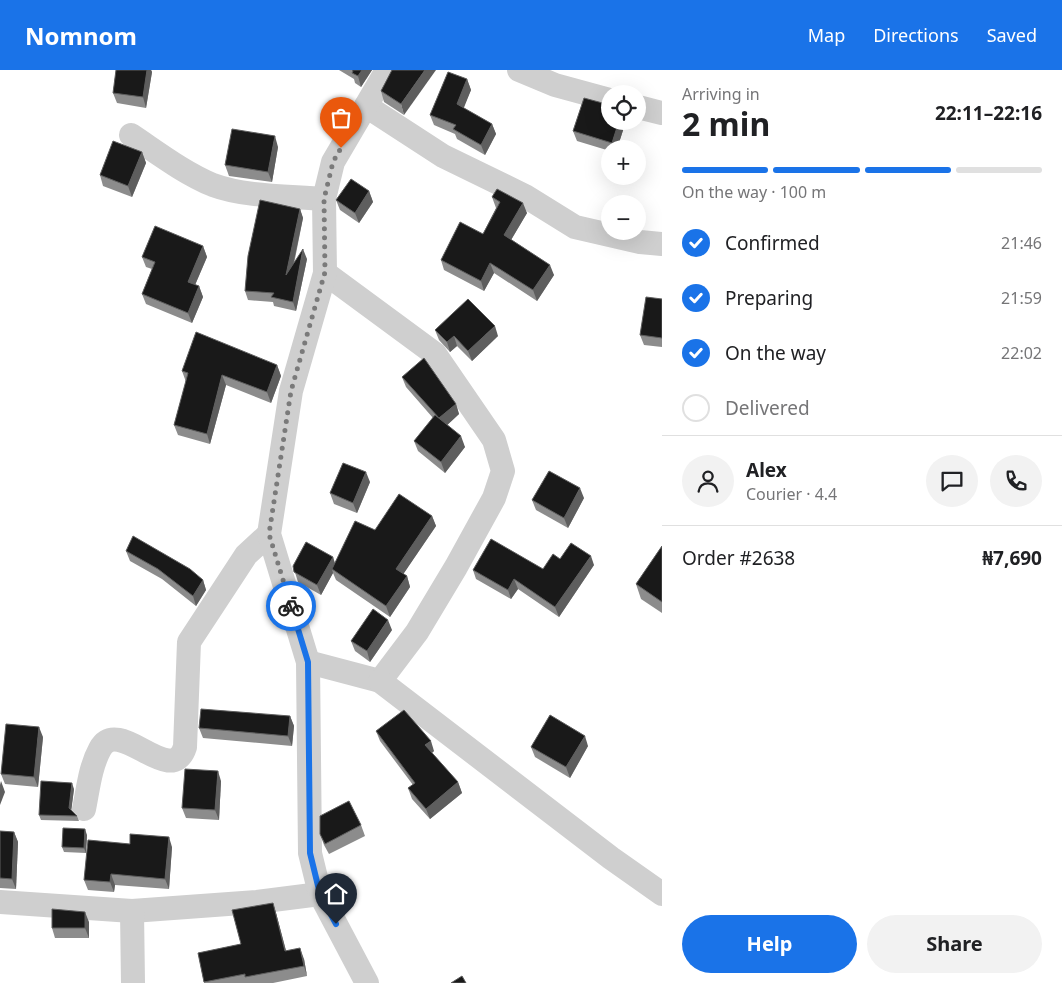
<!DOCTYPE html>
<meta charset="utf-8">
<style>
body{margin:0;font-family:"Noto Sans",sans-serif;background:#f2f2f2;color:#202124;height:100vh;display:flex;flex-direction:column;font-size:19px;white-space:nowrap}
*{box-sizing:border-box;margin:0}
p{font-size:16px;color:#757577}
.icon{flex:none;width:28px;height:28px;fill:none;stroke:currentColor;stroke-width:2;stroke-linecap:round;stroke-linejoin:round}
.map{position:relative;flex:1;overflow:hidden}
.side{display:flex;flex-direction:column;background:#fff;width:400px}
.side>*{flex:none}
.tools{position:absolute;left:601px;top:15px;display:grid;gap:10px}
.tools a{display:grid;place-items:center;width:45px;height:45px;border-radius:50%;background:#fff;box-shadow:0 5px 20px #0002;font-size:25px}
.pin{position:absolute;display:grid;place-items:center;width:42px;height:42px;color:#fff;margin:-51px -21px;border-radius:50% 50% 50% 0;rotate:-45deg;box-shadow:0 0 5px #0007}
.pin .icon{rotate:45deg}
.courier{position:absolute;display:grid;place-items:center;width:50px;height:50px;margin:-25px;border:4px solid #1a73e8;border-radius:50%;background:#fff;color:#222;box-shadow:0 1px 6px #0007}
.summary em{font-style:normal;font-weight:700}
.summary div{display:flex;flex-direction:column-reverse}
.summary{display:flex;align-items:center;justify-content:space-between;height:85px;padding:0 20px}
h1{font-size:32px;font-weight:700;line-height:38px}
.bar{display:grid;grid-template-columns:repeat(4,1fr);gap:8px 5px;align-content:center;height:60px;padding:0 20px}
.bar i{height:6px;border-radius:4px;background:#e0e0e0}
.bar .active{background:#1a73e8}
.bar p{grid-column:span 4}
.line{display:flex;align-items:center;gap:12px;padding:0 20px;border-top:1px solid #e0e0e0}
.line div{flex:1}
.round{display:grid;place-items:center;flex:none;width:52px;height:52px;border-radius:26px;background:#f2f2f2}
ol{padding:0 20px;list-style:none}
li{display:flex;align-items:center;gap:15px;height:55px}
li p{margin-inline-start:auto}
li .icon{padding:5px;border-radius:50%;background:#1a73e8;color:#fff;stroke-width:4}
li:last-child{color:#757577}
li i{width:28px;height:28px;border:2px solid #e0e0e0;border-radius:50%}
.cta{display:flex;gap:10px;margin-top:auto;padding:10px 20px}
.cta a{flex:1;height:58px;border-radius:30px;background:#1a73e8;color:#fff;font-size:20px;font-weight:700;line-height:58px;text-align:center}
.cta a+a{background:#f2f2f2;color:#202124}
header{display:flex;align-items:center;gap:30px;box-sizing:border-box;height:70px;padding:0 25px;background:#1a73e8;color:#fff}
header strong{font-size:24px}
nav{display:flex;gap:28px;margin-inline-start:auto;font-size:18px}
main{display:flex;flex:1;min-height:0}
.map>svg:first-child{display:block}
.lines{fill:none;stroke-linecap:round;stroke-linejoin:round}
.minor{stroke:#cfcfcf;stroke-width:24}
.wall{fill:#8c8c8c}
.shaded-wall{fill:#5e5e5e}
.building{fill:#191919;stroke:#5e5e5e}
.done{stroke:#7a7a7a;stroke-width:5;stroke-dasharray:0 9}
.route{stroke:#1a73e8;stroke-width:6}
</style>
<header>
<strong>Nomnom</strong>
<nav><a>Map</a><a>Directions</a><a>Saved</a></nav>
</header>
<main>
<div class="map">
<svg width="662" height="913" viewBox="0 0 662 913">
<rect width="100%" height="100%" fill="#fff"/>
<g class="lines">
<g class="minor">
<polyline points="519,0 555,15 610,30"/>
<polyline points="366,36 443,86 525,126 575,157 640,172 662,174"/>
<polyline points="638,37 662,43"/>
<path d="M131,65C158,83 184,103 213,115C245,127 290,126 324,129"/>
<polyline points="308,592 380,611 417,562 456,497 494,428 503,401 494,370 435,284 325,203"/>
<polyline points="380,611 611,788 662,824"/>
<path d="M84,739C88,720 90,697 100,679C119,644 171,720 185,677L189,572L246,485L269,464"/>
<polyline points="0,832 132,841 257,832 320,824"/>
<polyline points="132,841 133,913"/>
<polyline points="367,913 320,824 310,783 308,592 269,464 291,321 325,203 324,129 333,92 387,0"/>
</g>
</g>
<g class="wall">
<polygon points="116,0 151,0 152,2 146,38 117,33 113,23"/>
<polygon points="339,0 372,0 361,17 355,13 354,9"/>
<polygon points="392,0 404,45 384,32 381,21"/>
<polygon points="467,9 471,20 463,38 492,54 496,64 485,85 457,69 455,64 434,55 430,45"/>
<polygon points="626,51 617,79 610,79 610,81 577,71 573,61"/>
<polygon points="278,77 272,112 229,106 225,95"/>
<polygon points="142,82 146,93 132,127 103,116 100,105"/>
<polygon points="369,121 373,132 359,153 340,140 336,130"/>
<polygon points="492,127 527,143 511,170 554,205 537,231 494,203 484,221 444,200 441,190 483,164 496,138"/>
<polygon points="300,139 303,148 294,194 307,189 296,241 274,236 273,232 248,230 245,221"/>
<polygon points="203,176 207,187 195,215 199,216 203,227 192,253 146,234 142,224 152,199 146,197 142,187"/>
<polygon points="662,229 662,277 644,275 640,265"/>
<polygon points="435,260 498,266 472,291 457,276 450,282 439,270"/>
<polygon points="277,295 281,306 271,333 226,315 210,374 178,365 174,355 186,312 182,301"/>
<polygon points="402,307 456,334 459,344 447,355 465,377 445,403 418,381 414,371 433,348 406,317"/>
<polygon points="370,412 357,443 334,434 330,423"/>
<polygon points="584,428 568,458 536,440 532,430"/>
<polygon points="432,446 436,456 403,504 407,506 410,517 390,547 336,510 333,503 321,525 298,512 293,496 333,487 335,493 375,460"/>
<polygon points="662,476 662,543 641,529 636,514"/>
<polygon points="126,481 203,510 206,520 196,536 162,509 130,491"/>
<polygon points="560,489 594,495 559,547 518,519 511,529 476,509 473,500 543,499"/>
<polygon points="392,560 370,592 355,581 351,571"/>
<polygon points="290,646 294,656 292,676 203,668 199,658"/>
<polygon points="376,661 434,681 432,683 458,712 462,723 430,749 412,729 408,718 413,715 380,671"/>
<polygon points="43,667 38,717 5,714 1,704"/>
<polygon points="588,676 570,708 535,687 531,677"/>
<polygon points="221,711 219,750 186,748 182,738"/>
<polygon points="74,719 71,740 77,746 79,751 41,750 39,745"/>
<polygon points="361,755 365,766 329,784 324,775 320,764"/>
<polygon points="0,761 14,762 18,772 16,819 0,818"/>
<polygon points="87,765 86,783 64,782 62,777"/>
<polygon points="172,777 169,819 115,815 114,822 88,820 84,810"/>
<polygon points="273,833 276,843 286,881 304,889 307,906 273,913 204,913 198,883 241,874"/>
<polygon points="89,852 89,868 55,868 52,858"/>
</g>
<g class="shaded-wall">
<polygon points="147,0 151,0 152,2 146,38 143,27"/>
<polygon points="362,0 372,0 361,17 358,6"/>
<polygon points="425,0 436,0 404,45 401,34"/>
<polygon points="467,9 471,20 461,45 457,34"/>
<polygon points="619,51 626,51 617,79 614,79 612,73"/>
<polygon points="492,54 496,64 485,85 481,75"/>
<polygon points="275,66 278,77 272,112 268,102"/>
<polygon points="142,82 146,93 132,127 128,116"/>
<polygon points="369,121 373,132 359,153 355,143"/>
<polygon points="523,133 527,143 508,175 504,165"/>
<polygon points="300,139 303,148 289,214 286,205"/>
<polygon points="203,176 207,187 192,222 188,212"/>
<polygon points="303,179 307,189 296,241 293,232"/>
<polygon points="490,193 494,203 484,221 481,211"/>
<polygon points="550,195 554,205 537,231 533,220"/>
<polygon points="199,216 203,227 192,253 188,243"/>
<polygon points="495,256 498,266 472,291 468,281"/>
<polygon points="454,266 457,276 450,282 447,272"/>
<polygon points="277,295 281,306 271,333 267,322"/>
<polygon points="222,305 226,315 210,374 207,364"/>
<polygon points="456,334 459,344 443,359 439,348"/>
<polygon points="461,366 465,377 445,403 441,392"/>
<polygon points="366,402 370,412 357,443 353,433"/>
<polygon points="580,418 584,428 568,458 564,448"/>
<polygon points="432,446 436,456 400,509 396,499"/>
<polygon points="591,486 594,495 559,547 555,537"/>
<polygon points="333,487 336,498 332,499 333,503 321,525 317,515"/>
<polygon points="407,506 410,517 390,547 386,536"/>
<polygon points="514,509 518,519 511,529 508,520"/>
<polygon points="203,510 206,520 196,536 193,526"/>
<polygon points="388,550 392,560 370,592 367,581"/>
<polygon points="290,646 294,656 292,676 288,666"/>
<polygon points="39,657 43,667 38,717 34,707"/>
<polygon points="585,666 588,676 570,708 566,697"/>
<polygon points="431,671 434,681 429,685 425,675"/>
<polygon points="218,701 221,711 219,750 215,740"/>
<polygon points="1,711 5,722 0,735 0,715"/>
<polygon points="458,712 462,723 430,749 426,739"/>
<polygon points="72,713 74,719 71,743 69,738"/>
<polygon points="85,759 87,765 86,783 84,778"/>
<polygon points="14,762 18,772 16,819 12,809"/>
<polygon points="169,767 172,777 169,819 165,809"/>
<polygon points="111,804 115,815 114,822 110,812"/>
<polygon points="273,833 276,843 289,892 285,881"/>
<polygon points="85,842 89,852 89,868 85,858"/>
<polygon points="300,878 304,889 307,906 304,896"/>
</g>
<g class="building">
<polygon points="116,0 147,0 143,27 113,23"/>
<polygon points="352,0 362,0 358,6 352,3 353,1"/>
<polygon points="392,0 425,0 401,34 381,21"/>
<polygon points="448,2 467,9 457,34 492,54 481,75 453,59 456,55 430,45"/>
<polygon points="584,28 610,35 610,51 619,51 612,73 573,61"/>
<polygon points="232,59 275,66 268,102 225,95"/>
<polygon points="113,71 142,82 128,116 100,105"/>
<polygon points="351,109 369,121 355,143 336,130"/>
<polygon points="497,119 523,133 504,165 550,195 533,220 490,193 481,211 441,190 460,152 483,164 500,132 492,127"/>
<polygon points="260,130 300,139 286,205 303,179 293,232 271,227 274,223 245,221 248,186"/>
<polygon points="155,156 203,176 188,212 199,216 188,243 142,224 155,192 142,187"/>
<polygon points="646,227 662,229 662,268 640,265"/>
<polygon points="468,229 495,256 468,281 454,266 447,272 435,260"/>
<polygon points="196,262 277,295 267,322 222,305 207,364 174,355 188,303 182,301"/>
<polygon points="424,288 456,334 439,348 402,307"/>
<polygon points="435,345 461,366 441,392 414,371"/>
<polygon points="343,393 366,402 353,433 330,423"/>
<polygon points="549,401 580,418 564,448 532,430"/>
<polygon points="399,424 432,446 396,499 407,506 386,536 332,499 355,451 375,460"/>
<polygon points="133,466 190,499 203,510 193,526 158,499 126,481"/>
<polygon points="491,469 543,499 553,484 560,489 571,473 591,486 555,537 514,509 508,520 473,500"/>
<polygon points="306,472 333,487 317,515 294,502 293,496"/>
<polygon points="662,476 662,532 636,514"/>
<polygon points="373,539 388,550 367,581 351,571"/>
<polygon points="201,639 290,646 288,666 199,658"/>
<polygon points="404,640 431,671 425,675 458,712 426,739 408,718 415,713 376,661"/>
<polygon points="550,645 585,666 566,697 531,677"/>
<polygon points="6,654 39,657 34,707 1,704"/>
<polygon points="185,699 218,701 215,740 182,738"/>
<polygon points="41,711 72,713 69,738 77,746 39,745"/>
<polygon points="349,731 361,755 325,774 320,764 320,746"/>
<polygon points="63,758 85,759 84,778 62,777"/>
<polygon points="0,761 14,762 12,809 0,808"/>
<polygon points="130,764 169,767 165,809 111,804 110,812 84,810 88,770 130,774"/>
<polygon points="273,833 285,881 300,878 304,896 245,907 245,904 204,912 198,883 241,874 232,840"/>
<polygon points="52,839 85,842 85,858 52,858"/>
<polygon points="462,906 466,913 451,913"/>
</g>
<g class="lines">
<polyline class="done" points="291,536 269,464 291,321 325,202 324,129 333,92 341,78"/>
<polyline class="route" points="291,536 308,592 310,783 320,824 336,854"/>
</g>
</svg>
<div class="tools">
<a><svg class="icon" aria-label="locate" viewBox="0 0 24 24"><circle cx="12" cy="12" r="6"/><path d="M12 2v4M12 18v4M2 12h4M18 12h4"/></svg></a>
<a>+</a>
<a>−</a>
</div>
<div class="pin" style="left:341px;top:78px;background:#ea580c"><svg class="icon" aria-label="bag" viewBox="0 0 24 24"><path d="M5 8h14l-1 12H6zM9 8a3 3 0 0 1 6 0"/></svg></div>
<div class="pin" style="left:336px;top:854px;background:#1f2937"><svg class="icon" aria-label="home" viewBox="0 0 24 24"><path d="M3 11l9-7 9 7M6 9v11h12V9"/></svg></div>
<div class="courier" style="left:291px;top:536px"><svg class="icon" aria-label="bike" viewBox="0 0 24 24"><circle cx="6" cy="16" r="4"/><circle cx="18" cy="16" r="4"/><path d="M6 16l4-8h5l3 8M10 8l3 8H6M13 5h3"/></svg></div>
</div>
<section class="side">
<div class="summary"><div><h1>2 min</h1><p>Arriving in</p></div><em>22:11–22:16</em></div>
<div class="bar"><i class="active"></i><i class="active"></i><i class="active"></i><i></i><p>On the way · 100 m</p></div>
<ol>
<li><svg class="icon" aria-label="check" viewBox="0 0 24 24"><path d="M5 12l5 5 9-10"/></svg>Confirmed<p>21:46</p></li>
<li><svg class="icon" aria-label="check" viewBox="0 0 24 24"><path d="M5 12l5 5 9-10"/></svg>Preparing<p>21:59</p></li>
<li><svg class="icon" aria-label="check" viewBox="0 0 24 24"><path d="M5 12l5 5 9-10"/></svg>On the way<p>22:02</p></li>
<li><i></i>Delivered</li>
</ol>
<div class="line" style="height:90px"><a class="round"><svg class="icon" aria-label="person" viewBox="0 0 24 24"><circle cx="12" cy="8" r="4"/><path d="M4 21q1-7 8-7t8 7"/></svg></a><div><b>Alex</b><p>Courier · 4.4</p></div><a class="round"><svg class="icon" aria-label="chat" viewBox="0 0 24 24"><path d="M4 5h16v11H9l-5 4z"/></svg></a><a class="round"><svg class="icon" aria-label="phone" viewBox="0 0 24 24"><path d="M5 4h4l2 5-3 2q2 4 5 5l2-3 5 2v4C11 20 4 13 5 4z"/></svg></a></div>
<div class="line" style="height:65px"><div>Order #2638</div><b>₦7,690</b></div>
<div class="cta"><a>Help</a><a>Share</a></div>
</section>
</main>
